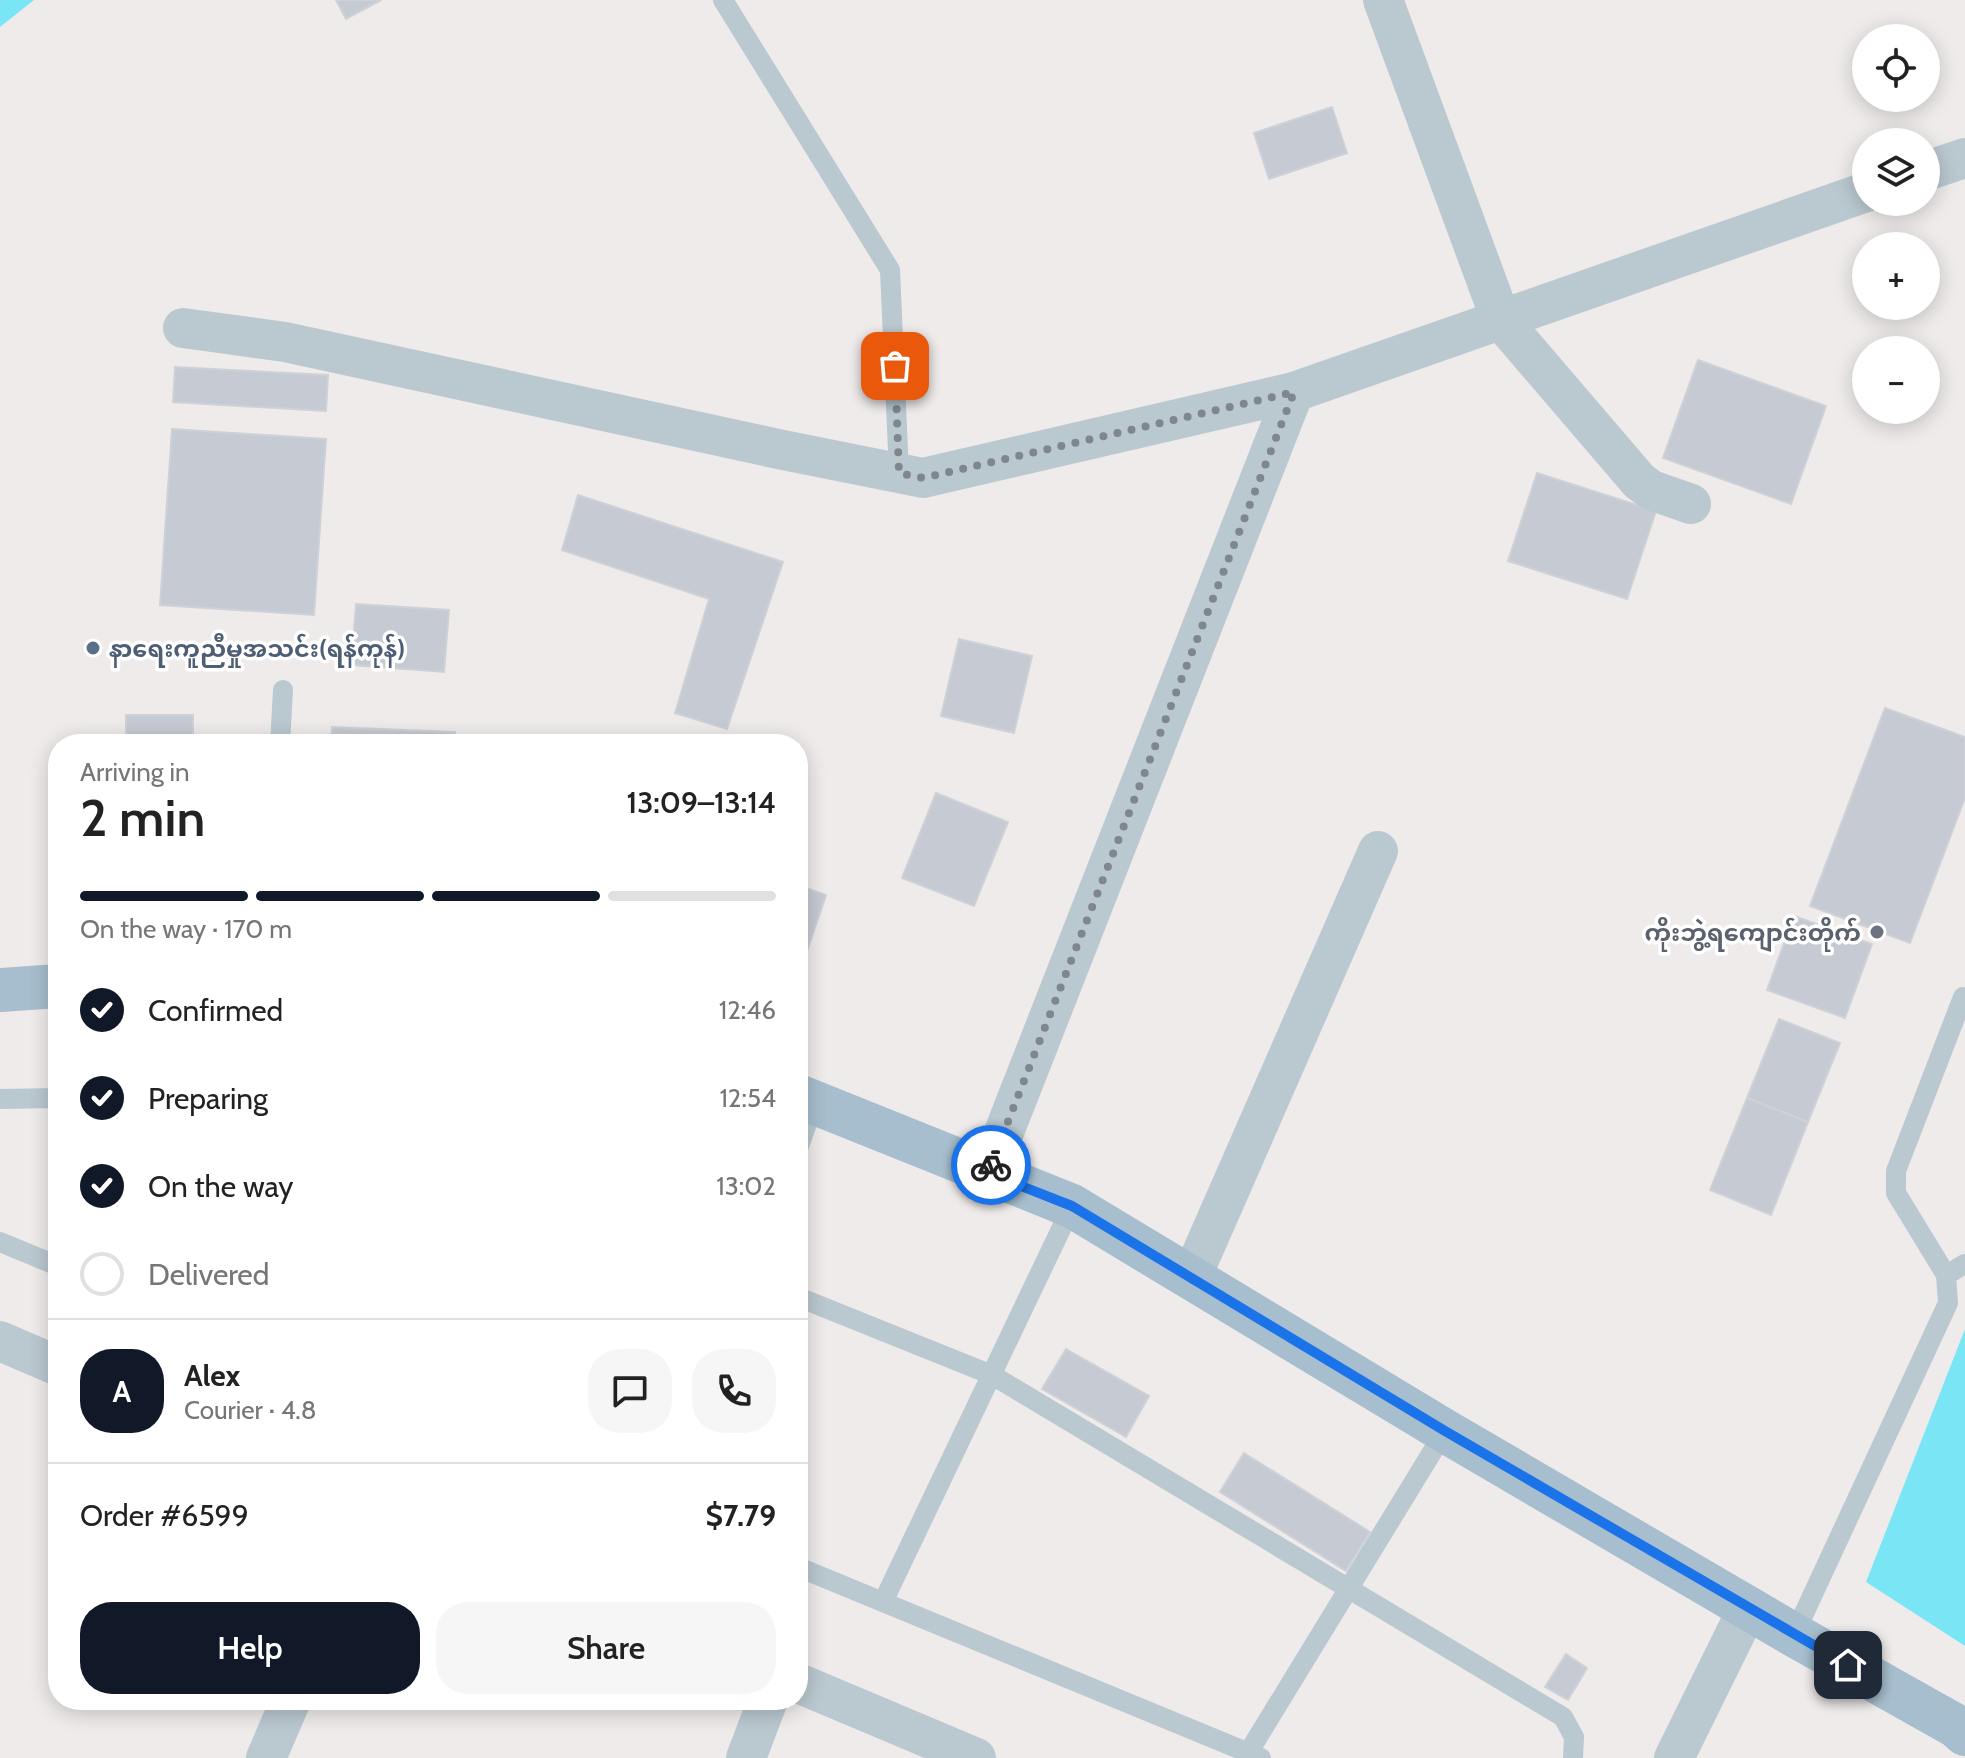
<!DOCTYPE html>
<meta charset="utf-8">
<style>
body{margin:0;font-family:Cabin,"Noto Sans Myanmar",sans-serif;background:#f6f6f6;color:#222;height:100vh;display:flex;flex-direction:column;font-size:30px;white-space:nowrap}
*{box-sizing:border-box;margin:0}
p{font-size:26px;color:#767676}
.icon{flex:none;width:44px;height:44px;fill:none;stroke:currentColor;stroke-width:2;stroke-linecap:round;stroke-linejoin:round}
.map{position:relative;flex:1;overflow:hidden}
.drawer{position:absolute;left:48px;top:734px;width:760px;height:976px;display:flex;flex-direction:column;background:#fff;border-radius:32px;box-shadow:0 4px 20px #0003}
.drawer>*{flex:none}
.controls{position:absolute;left:1852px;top:24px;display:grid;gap:16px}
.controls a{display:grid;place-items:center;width:88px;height:88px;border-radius:50%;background:#fff;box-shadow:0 4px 20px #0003;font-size:40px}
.pin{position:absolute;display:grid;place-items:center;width:68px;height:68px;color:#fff;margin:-34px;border-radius:16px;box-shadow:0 4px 12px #0006}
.courier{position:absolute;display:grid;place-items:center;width:80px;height:80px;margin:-40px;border:6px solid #1a73e8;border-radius:50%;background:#fff;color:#222;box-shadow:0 2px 10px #0007}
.overview em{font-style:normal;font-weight:600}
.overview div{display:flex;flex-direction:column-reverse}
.overview{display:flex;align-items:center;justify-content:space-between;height:136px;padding:0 32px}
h1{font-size:52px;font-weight:600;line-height:60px}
.bar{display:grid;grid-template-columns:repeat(4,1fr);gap:12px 8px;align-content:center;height:96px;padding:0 32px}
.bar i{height:10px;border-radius:6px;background:#e0e0e0}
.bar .selected{background:#111827}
.bar p{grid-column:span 4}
.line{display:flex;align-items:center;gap:20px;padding:0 32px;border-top:2px solid #e0e0e0}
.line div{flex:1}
.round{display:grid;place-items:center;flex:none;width:84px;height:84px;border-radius:32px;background:#f6f6f6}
ol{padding:0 32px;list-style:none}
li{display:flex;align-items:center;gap:24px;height:88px}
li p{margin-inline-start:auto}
li .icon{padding:8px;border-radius:50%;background:#111827;color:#fff;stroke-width:4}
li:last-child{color:#767676}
li i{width:44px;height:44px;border:4px solid #e0e0e0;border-radius:50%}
.cta{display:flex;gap:16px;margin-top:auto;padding:16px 32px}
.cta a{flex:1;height:92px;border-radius:32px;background:#111827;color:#fff;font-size:32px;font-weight:600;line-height:92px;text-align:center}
.cta a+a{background:#f6f6f6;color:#222}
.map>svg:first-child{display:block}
.water{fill:#7ae5f5}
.building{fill:#c6cad2;stroke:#ced2d8;stroke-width:2}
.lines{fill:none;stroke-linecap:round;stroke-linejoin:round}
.lane{stroke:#bac8d0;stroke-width:20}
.street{stroke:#bac8d0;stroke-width:40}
.primary{stroke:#a7bece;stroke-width:44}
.done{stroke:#7f878d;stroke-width:8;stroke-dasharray:0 14.4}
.route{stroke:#1a73e8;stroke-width:10}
.service-dot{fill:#5c6f8a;stroke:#fff;stroke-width:3}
.worship-dot{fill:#6b7280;stroke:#fff;stroke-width:3}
.labels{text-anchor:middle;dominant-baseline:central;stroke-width:7;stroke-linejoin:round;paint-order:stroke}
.service-label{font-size:24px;font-weight:bold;fill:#4e5e75;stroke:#fff;text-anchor:start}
.worship-label{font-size:24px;font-weight:bold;fill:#5b616d;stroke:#fff;text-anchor:end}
</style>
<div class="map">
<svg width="1965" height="1758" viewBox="0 0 1965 1758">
<rect width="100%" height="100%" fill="#efebeb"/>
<g class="water">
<polygon points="0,0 34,0 0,27"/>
<polygon points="1965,1329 1965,1646 1866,1582"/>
</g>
<g class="building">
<polygon points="336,0 381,0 346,19"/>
<polygon points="1332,107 1347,153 1269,179 1254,133"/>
<polygon points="1698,360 1826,406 1791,504 1663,458"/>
<polygon points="175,367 328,375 326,411 173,402"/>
<polygon points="172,429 326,439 314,615 160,605"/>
<polygon points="1537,473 1656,511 1627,599 1508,561"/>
<polygon points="578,495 783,562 727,729 675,713 709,599 562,550"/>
<polygon points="356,604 449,610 444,672 351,665"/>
<polygon points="959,639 1032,656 1014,733 941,716"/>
<polygon points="1885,708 1965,737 1965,798 1910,943 1810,906"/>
<rect x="126" y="715" width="67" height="29"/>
<polygon points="332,727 455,732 455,744 331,744"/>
<polygon points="936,793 1008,822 974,906 902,878"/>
<polygon points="798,885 826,895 805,957 798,955"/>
<polygon points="1794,916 1872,944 1845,1018 1767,990"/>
<polygon points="1779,1019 1840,1043 1808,1122 1747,1098"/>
<polygon points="1747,1098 1808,1122 1771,1215 1710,1190"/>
<polygon points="1066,1349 1149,1396 1126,1437 1042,1389"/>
<polygon points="1244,1453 1370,1532 1346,1571 1220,1492"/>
<polygon points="1566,1654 1587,1668 1568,1700 1545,1687"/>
</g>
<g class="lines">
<g class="lane">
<polyline points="723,0 890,270 899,473"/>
<polyline points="280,744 283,690"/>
<polyline points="0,1099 58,1098"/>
<polyline points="798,1149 815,1101"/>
<polyline points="0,1242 58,1266"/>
<polyline points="1946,1275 1965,1264"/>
<polyline points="798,1297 992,1375 1563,1717 1574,1737 1573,1758"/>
<polyline points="798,1567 1261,1758"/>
<polyline points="883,1602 1072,1206"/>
<polyline points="1794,1635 1948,1303 1946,1275 1896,1193 1896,1171 1963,997"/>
<polyline points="1248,1753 1445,1431"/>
</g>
<g class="street">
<polyline points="1383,0 1501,320 1639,481 1651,490 1691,504"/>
<polyline points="1926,171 1965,158"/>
<polyline points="183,328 285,342 783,450 923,478 1294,392"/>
<polyline points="988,1173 1294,392 1866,192"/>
<polyline points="1191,1278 1378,851"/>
<polyline points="0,1341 58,1366"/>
<polyline points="798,1683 976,1758"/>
<polyline points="266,1758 291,1700"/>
<polyline points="746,1758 768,1700"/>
<polyline points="1674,1758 1748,1608"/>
</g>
<g class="primary">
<polyline points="0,990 58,986"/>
<polyline points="798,1096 1072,1206 1445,1431 1794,1635 1956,1726 1965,1734"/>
</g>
</g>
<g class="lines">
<polyline class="done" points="895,366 899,473 923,478 1294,392 991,1165"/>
<polyline class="route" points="991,1165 988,1173 1072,1206 1445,1431 1848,1665"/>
</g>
<circle class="service-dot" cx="93" cy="648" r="8"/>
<circle class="worship-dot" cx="1877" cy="932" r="8"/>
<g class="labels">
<g class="service-label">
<text x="109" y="648">နာရေးကူညီမှုအသင်း(ရန်ကုန်)</text>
</g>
<g class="worship-label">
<text x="1861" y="932">ကိုးဘွဲ့ရကျောင်းတိုက်</text>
</g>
</g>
</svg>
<div class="controls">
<a><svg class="icon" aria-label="locate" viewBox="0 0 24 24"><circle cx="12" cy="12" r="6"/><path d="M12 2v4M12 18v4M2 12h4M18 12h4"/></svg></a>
<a><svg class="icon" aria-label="layers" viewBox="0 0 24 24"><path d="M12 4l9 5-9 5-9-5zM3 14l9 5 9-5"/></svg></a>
<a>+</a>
<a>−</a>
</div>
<div class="pin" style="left:895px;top:366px;background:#ea580c"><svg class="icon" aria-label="bag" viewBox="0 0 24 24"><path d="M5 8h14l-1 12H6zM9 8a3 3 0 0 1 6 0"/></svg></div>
<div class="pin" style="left:1848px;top:1665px;background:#1f2937"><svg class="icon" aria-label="home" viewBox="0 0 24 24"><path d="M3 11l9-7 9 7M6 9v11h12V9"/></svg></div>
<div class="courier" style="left:991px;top:1165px"><svg class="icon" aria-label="bike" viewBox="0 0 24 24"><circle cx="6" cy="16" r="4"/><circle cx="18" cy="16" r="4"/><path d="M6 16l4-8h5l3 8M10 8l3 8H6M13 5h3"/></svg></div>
<section class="drawer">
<div class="overview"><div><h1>2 min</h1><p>Arriving in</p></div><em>13:09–13:14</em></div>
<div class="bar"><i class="selected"></i><i class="selected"></i><i class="selected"></i><i></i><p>On the way · 170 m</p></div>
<ol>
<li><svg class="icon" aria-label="check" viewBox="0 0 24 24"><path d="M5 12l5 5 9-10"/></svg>Confirmed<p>12:46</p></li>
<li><svg class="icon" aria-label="check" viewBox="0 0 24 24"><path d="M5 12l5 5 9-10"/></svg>Preparing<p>12:54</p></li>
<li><svg class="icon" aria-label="check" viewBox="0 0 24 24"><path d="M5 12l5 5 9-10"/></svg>On the way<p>13:02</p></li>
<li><i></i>Delivered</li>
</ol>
<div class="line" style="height:144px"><b class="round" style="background:#111827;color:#fff">A</b><div><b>Alex</b><p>Courier · 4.8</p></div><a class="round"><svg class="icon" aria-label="chat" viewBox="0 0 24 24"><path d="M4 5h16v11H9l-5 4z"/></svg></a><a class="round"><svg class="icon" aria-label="phone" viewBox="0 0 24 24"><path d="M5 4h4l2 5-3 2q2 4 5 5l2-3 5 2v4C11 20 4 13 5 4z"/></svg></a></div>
<div class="line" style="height:104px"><div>Order #6599</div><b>$7.79</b></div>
<div class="cta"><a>Help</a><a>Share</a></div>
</section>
</div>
